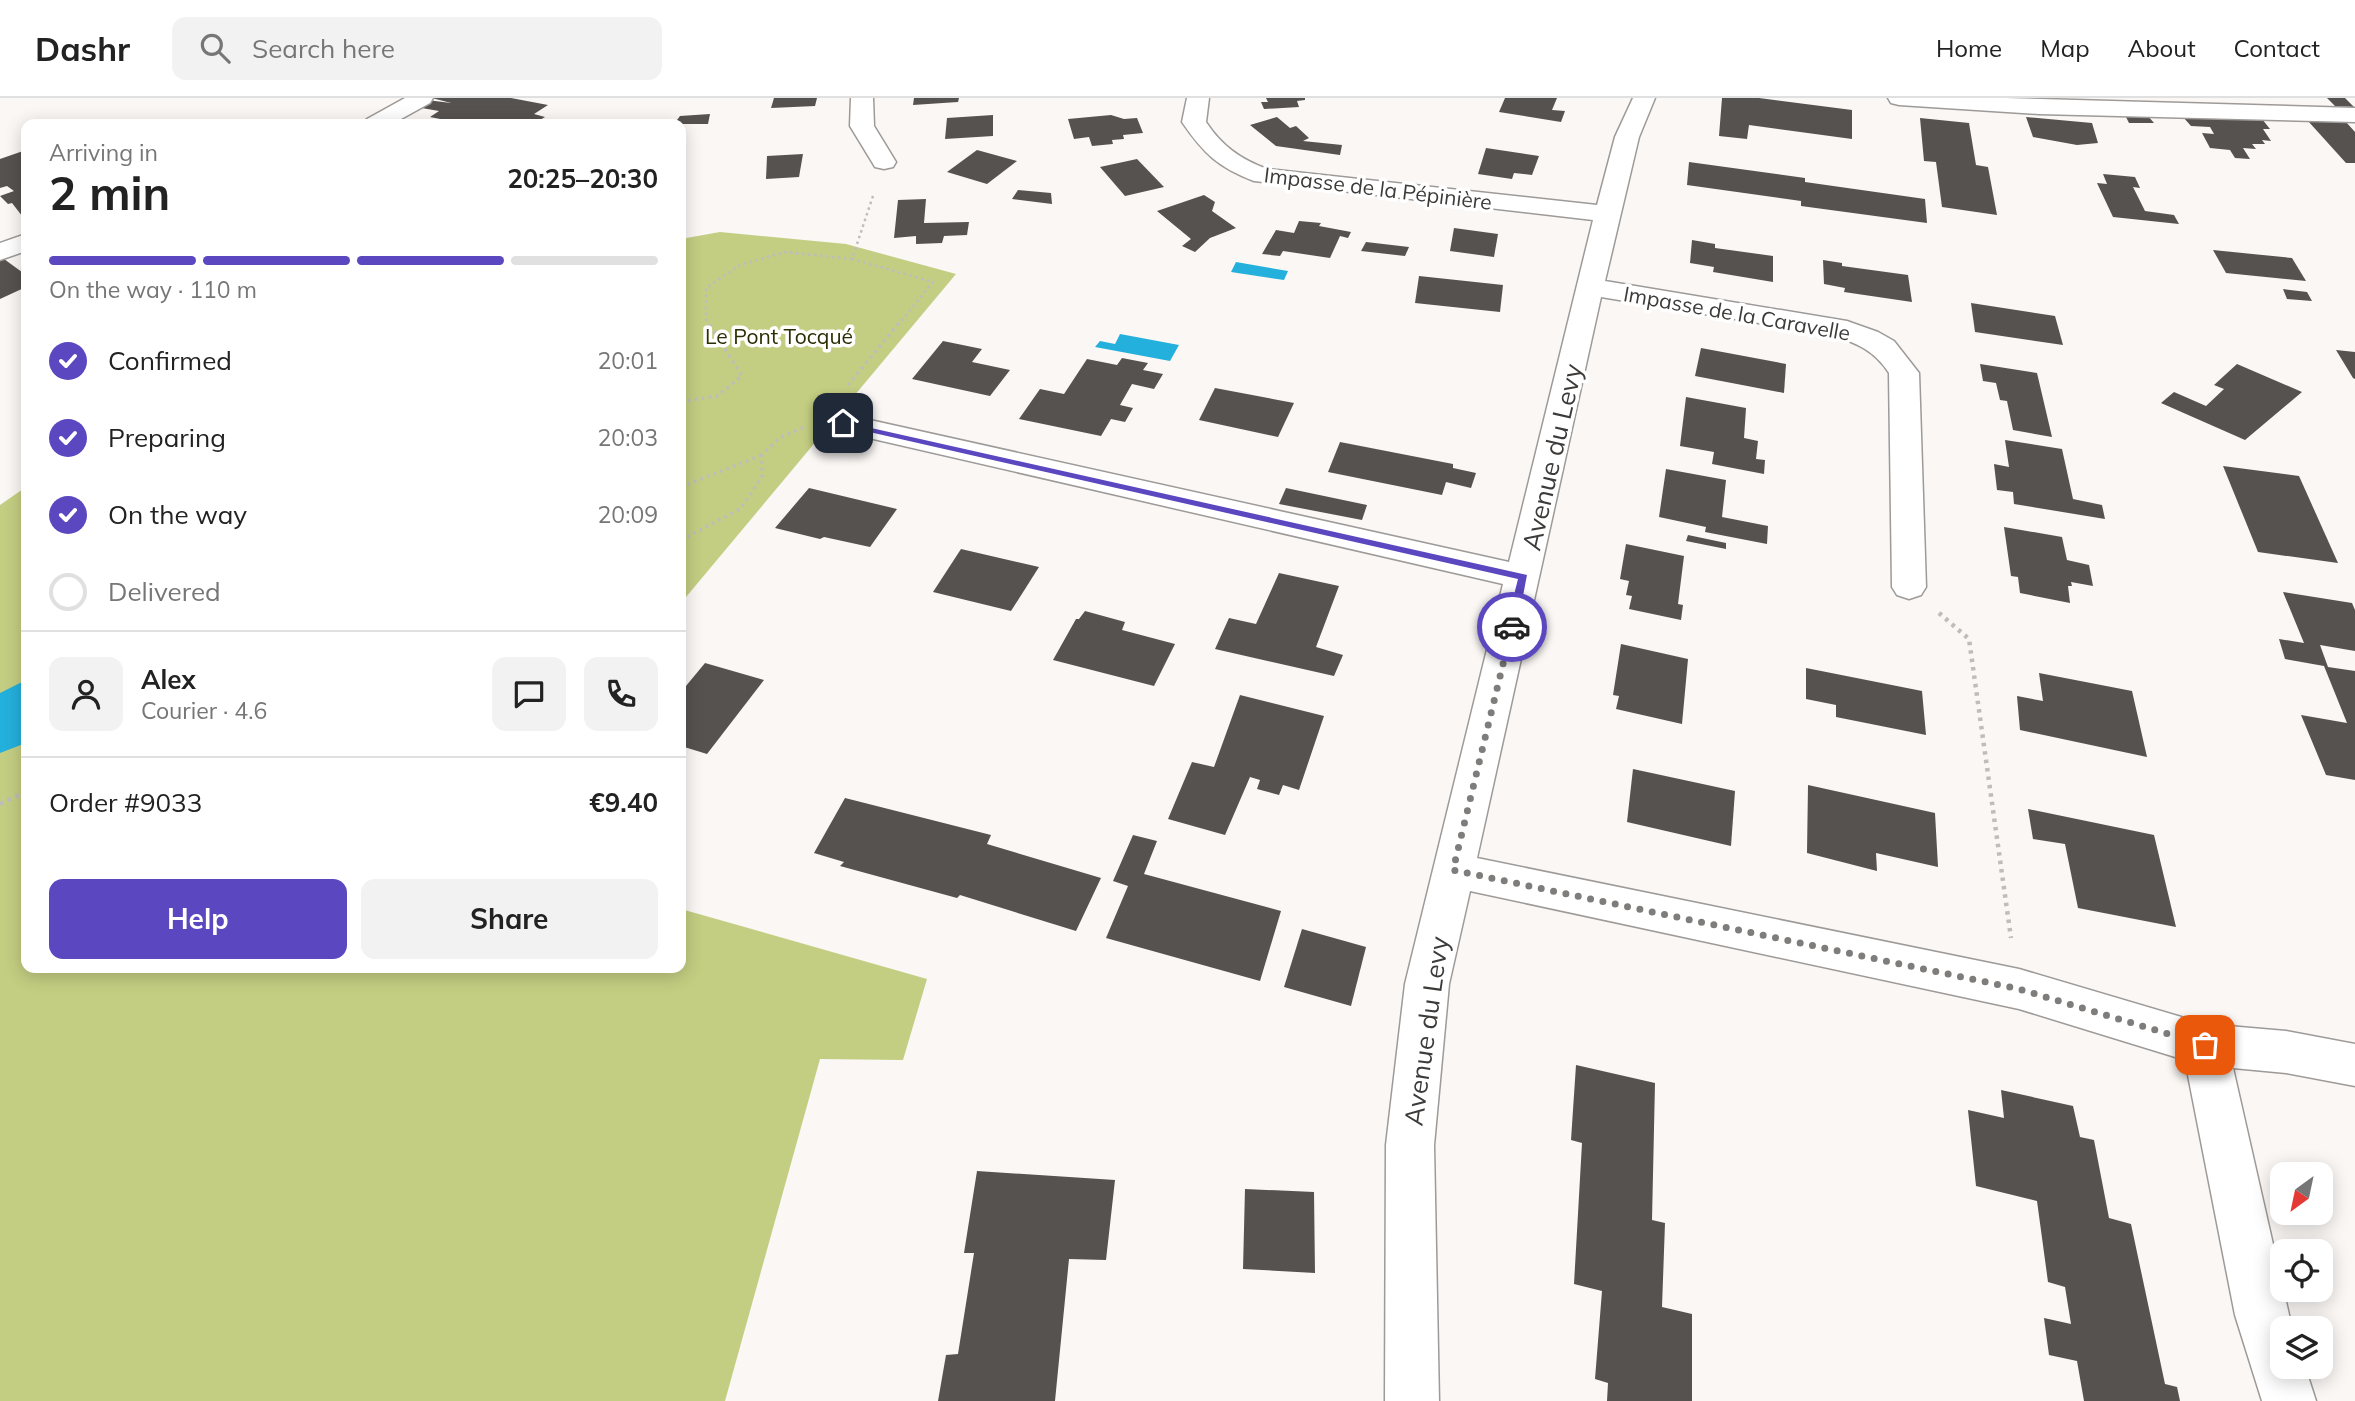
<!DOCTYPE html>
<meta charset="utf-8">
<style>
body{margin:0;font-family:Mulish,sans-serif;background:#f2f2f2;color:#222;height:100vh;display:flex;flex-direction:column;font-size:26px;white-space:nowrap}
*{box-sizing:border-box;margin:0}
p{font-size:23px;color:#767676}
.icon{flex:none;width:38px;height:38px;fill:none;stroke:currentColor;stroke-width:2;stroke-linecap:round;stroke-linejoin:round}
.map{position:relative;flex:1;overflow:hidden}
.details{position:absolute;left:21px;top:21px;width:665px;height:854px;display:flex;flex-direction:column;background:#fff;border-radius:14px;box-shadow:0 4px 18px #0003}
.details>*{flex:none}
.needle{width:46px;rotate:213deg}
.fabs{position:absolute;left:2270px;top:1064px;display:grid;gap:14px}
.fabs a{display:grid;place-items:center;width:63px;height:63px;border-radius:14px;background:#fff;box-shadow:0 4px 18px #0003;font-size:35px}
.pin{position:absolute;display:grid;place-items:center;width:60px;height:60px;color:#fff;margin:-30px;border-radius:14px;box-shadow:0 4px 10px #0006}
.courier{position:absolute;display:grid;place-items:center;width:70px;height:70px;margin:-35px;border:5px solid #5b47bf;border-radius:50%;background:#fff;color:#222;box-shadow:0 2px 9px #0007}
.overview em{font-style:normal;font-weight:700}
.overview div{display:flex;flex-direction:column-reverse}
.overview{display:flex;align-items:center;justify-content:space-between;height:119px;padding:0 28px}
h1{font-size:46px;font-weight:700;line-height:52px}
.bar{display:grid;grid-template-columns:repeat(4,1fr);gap:10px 7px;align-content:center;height:84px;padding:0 28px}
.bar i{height:9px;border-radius:5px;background:#e0e0e0}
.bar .active{background:#5b47bf}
.bar p{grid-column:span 4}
.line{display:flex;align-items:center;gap:18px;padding:0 28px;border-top:2px solid #e0e0e0}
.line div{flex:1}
.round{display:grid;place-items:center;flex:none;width:74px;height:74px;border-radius:14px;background:#f2f2f2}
ol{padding:0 28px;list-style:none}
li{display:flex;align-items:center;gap:21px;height:77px}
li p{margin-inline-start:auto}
li .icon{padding:7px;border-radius:50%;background:#5b47bf;color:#fff;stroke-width:4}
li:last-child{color:#767676}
li i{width:38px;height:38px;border:4px solid #e0e0e0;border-radius:50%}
.cta{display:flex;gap:14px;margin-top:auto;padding:14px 28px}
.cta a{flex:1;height:80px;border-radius:14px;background:#5b47bf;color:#fff;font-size:28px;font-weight:700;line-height:80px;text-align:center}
.cta a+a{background:#f2f2f2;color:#222}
header{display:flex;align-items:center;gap:42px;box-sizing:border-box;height:98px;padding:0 35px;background:#fff;border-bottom:2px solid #e0e0e0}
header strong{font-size:33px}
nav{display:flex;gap:38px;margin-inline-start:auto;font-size:24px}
.search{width:490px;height:63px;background:#f2f2f2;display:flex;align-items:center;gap:18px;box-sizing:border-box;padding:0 24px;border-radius:14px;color:#767676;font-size:26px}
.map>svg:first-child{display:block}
.green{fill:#c4ce82}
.water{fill:#24b0dc}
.building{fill:#555250}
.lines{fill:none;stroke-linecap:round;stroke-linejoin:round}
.minor-casing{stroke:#9d9a98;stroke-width:3}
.path-far2{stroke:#bfbdbb;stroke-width:2.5;stroke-dasharray:2.5 3.5;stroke-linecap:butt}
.path-far1{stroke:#bfbdbb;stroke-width:3.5;stroke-dasharray:2.5 4.5;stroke-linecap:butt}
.path{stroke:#bfbdbb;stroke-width:4.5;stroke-dasharray:3.5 5;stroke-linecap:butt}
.minor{fill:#fff;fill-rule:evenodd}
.route{fill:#5b47bf}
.done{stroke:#7e7d7b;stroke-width:7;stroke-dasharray:0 12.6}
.labels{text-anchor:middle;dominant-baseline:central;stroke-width:7;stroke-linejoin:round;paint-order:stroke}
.far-street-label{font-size:21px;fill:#3c3b3a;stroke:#fff}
.far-park-label{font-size:21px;fill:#2a2e02;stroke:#fff}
.street-label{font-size:26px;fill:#3c3b3a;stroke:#fff}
</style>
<header>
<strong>Dashr</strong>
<div class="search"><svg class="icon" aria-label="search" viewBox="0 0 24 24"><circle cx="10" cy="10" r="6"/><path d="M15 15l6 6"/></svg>Search here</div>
<nav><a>Home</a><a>Map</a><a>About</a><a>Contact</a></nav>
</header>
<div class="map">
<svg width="2355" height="1303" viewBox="0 0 2355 1303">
<rect width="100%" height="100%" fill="#faf7f5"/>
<g class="green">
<polygon points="720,134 846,146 956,176 681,505 681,141"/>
<polygon points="26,389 26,870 681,870 681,811 927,881 903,962 820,961 725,1303 0,1303 0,407"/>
</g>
<g class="water">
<polygon points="1236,164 1288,173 1284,182 1231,174"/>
<polygon points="1120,236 1179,247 1170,263 1095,249 1100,243 1115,246"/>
<polygon points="26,582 26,645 0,655 0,595"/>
</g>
<g class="building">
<polygon points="432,0 511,0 548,7 534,16 545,19 535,25 466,26 430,19 439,13 416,9 427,2 451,5"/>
<polygon points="774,0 817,0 815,8 771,10"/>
<polygon points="914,0 959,0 958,4 913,7"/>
<polygon points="1266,0 1305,0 1305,2 1297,3 1299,9 1264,11 1261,4 1268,4"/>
<polygon points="1505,0 1557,0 1552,12 1565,13 1561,24 1499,14"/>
<polygon points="1722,0 1759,0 1852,12 1852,41 1749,27 1747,41 1719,38"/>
<polygon points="2327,0 2345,0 2354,9 2335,8"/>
<polygon points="710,16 708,26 674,26 680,18"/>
<polygon points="993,17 993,38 945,41 947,20"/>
<polygon points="1111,17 1124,21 1137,20 1143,35 1123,37 1124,41 1112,42 1113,46 1092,48 1089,39 1074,41 1068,21"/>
<polygon points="2125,17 2148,18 2154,25 2129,25"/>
<polygon points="1277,19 1290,30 1296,28 1309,40 1303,43 1342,47 1340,57 1276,48 1250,27"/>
<polygon points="2026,19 2092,25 2098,45 2077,47 2033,39"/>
<polygon points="2183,19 2262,21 2270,31 2263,31 2271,43 2262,42 2265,46 2252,46 2256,51 2243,50 2250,61 2235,60 2230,52 2210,50 2202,35 2214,36 2210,29 2191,28"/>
<polygon points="1920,20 1969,25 1976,67 1988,69 1997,117 1942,109 1936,64 1924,63"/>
<polygon points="2308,23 2346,24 2355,34 2355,65 2346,65"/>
<polygon points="1486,50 1539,58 1532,77 1514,75 1512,81 1478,76"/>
<polygon points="26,52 26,123 12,105 8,106 0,98 14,93 7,88 0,90 0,61"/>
<polygon points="977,52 1017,63 987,86 947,74"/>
<polygon points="803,56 799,79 766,81 767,58"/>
<polygon points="1137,61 1164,89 1125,98 1100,69"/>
<polygon points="1689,64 1805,80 1805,84 1925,101 1927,125 1801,108 1801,103 1687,87"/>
<polygon points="2103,76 2135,79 2140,90 2133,89 2145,113 2174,117 2179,126 2113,119 2097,85 2107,86"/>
<polygon points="1018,92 1051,95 1052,106 1012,101"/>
<polygon points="1204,97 1215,104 1212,113 1236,130 1210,140 1195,154 1182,148 1191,141 1157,113"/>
<polygon points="926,101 924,125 969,124 967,137 944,138 942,145 916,146 916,138 894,140 898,102"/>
<polygon points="1299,123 1321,125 1319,128 1351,134 1348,140 1340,138 1330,160 1283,153 1280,158 1262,156 1276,132 1294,135"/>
<polygon points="1454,130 1498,136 1494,159 1450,153"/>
<polygon points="1692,142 1715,146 1715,150 1773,158 1773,184 1713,174 1714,169 1690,165"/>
<polygon points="1366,144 1409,149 1405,158 1361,153"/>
<polygon points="2213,152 2292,160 2306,183 2226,175"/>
<polygon points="4,161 26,177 26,189 0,201 0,162"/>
<polygon points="1823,162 1842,165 1842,168 1908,177 1912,204 1844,194 1845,190 1824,186"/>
<polygon points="1419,178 1503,187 1500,214 1415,205"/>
<polygon points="2283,191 2307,194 2312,203 2287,201"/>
<polygon points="1971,205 2055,218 2063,247 1975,234"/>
<polygon points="943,243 982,251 972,264 1010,272 990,298 912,281"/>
<polygon points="1701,250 1786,266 1784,295 1695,278"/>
<polygon points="2336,252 2355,254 2355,281 2353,280"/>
<polygon points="1122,260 1148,265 1143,272 1163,276 1154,291 1132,286 1120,307 1133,310 1125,324 1111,321 1101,338 1019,321 1040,291 1064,296 1087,261 1117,267"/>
<polygon points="1980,266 2037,275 2052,339 2013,332 2007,303 2000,302 1996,285 1983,283"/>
<polygon points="2237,266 2302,294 2245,342 2161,305 2174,294 2206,308 2224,291 2214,287"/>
<polygon points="1215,290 1294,305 1278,339 1199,322"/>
<polygon points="1686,299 1746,310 1744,340 1758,343 1756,361 1765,362 1764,376 1712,366 1714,354 1680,348"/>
<polygon points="2005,342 2062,351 2073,401 2102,407 2105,421 2014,406 2013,394 1997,392 1994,366 2009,369"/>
<polygon points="1340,344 1453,366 1453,370 1476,375 1471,390 1446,384 1442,397 1328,374"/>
<polygon points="2223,368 2299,378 2338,465 2258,454"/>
<polygon points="1666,371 1726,382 1722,419 1768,428 1767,446 1705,434 1706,429 1659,419"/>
<polygon points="809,390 897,411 870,449 824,439 820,441 775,430"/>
<polygon points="1286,390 1367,407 1362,422 1279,406"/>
<polygon points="2004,429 2062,439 2067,462 2089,467 2093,488 2071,484 2072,488 2068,488 2070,505 2020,495 2018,479 2011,478"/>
<polygon points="1688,437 1726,445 1726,451 1686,443"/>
<polygon points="1626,446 1684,458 1678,506 1683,507 1681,522 1629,511 1632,498 1626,497 1629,483 1620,481"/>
<polygon points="961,451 1039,469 1011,513 933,494"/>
<polygon points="1279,475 1339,488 1316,549 1343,557 1334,578 1215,551 1229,520 1256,526"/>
<polygon points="2283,494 2352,505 2355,512 2355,553 2320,547 2328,569 2355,573 2355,682 2326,677 2301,617 2347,625 2324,568 2285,561 2279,541 2304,545"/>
<polygon points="1085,513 1125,524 1122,532 1175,546 1154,588 1053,562 1076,521 1079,521"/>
<polygon points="1621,546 1688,561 1682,626 1616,611 1619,598 1613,597"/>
<polygon points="705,565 764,582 707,656 681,648 681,594"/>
<polygon points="1806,570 1922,593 1926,637 1836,619 1836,607 1806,601"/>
<polygon points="2039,575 2132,593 2147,659 2020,632 2017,598 2043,603"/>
<polygon points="1240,597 1324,618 1299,692 1283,687 1279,697 1257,691 1260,682 1250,679 1225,737 1168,721 1192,664 1214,669"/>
<polygon points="1633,671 1735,693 1731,748 1627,724"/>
<polygon points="1808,687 1935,715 1938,769 1876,755 1877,773 1807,755"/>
<polygon points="845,700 991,737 987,746 1101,780 1076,833 960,797 957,800 840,768 844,764 814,755"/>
<polygon points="2028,711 2154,737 2176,829 2078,810 2065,746 2033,741"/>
<polygon points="1133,737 1157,743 1144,776 1281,813 1260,883 1106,840 1128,788 1113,783"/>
<polygon points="1302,831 1366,849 1351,908 1284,889"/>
<polygon points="1576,967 1655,985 1652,1122 1665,1125 1662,1209 1692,1216 1692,1303 1607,1303 1608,1285 1595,1281 1602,1193 1574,1186 1582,1045 1571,1042"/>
<polygon points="2001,992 2073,1008 2080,1039 2094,1042 2109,1120 2131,1126 2165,1286 2177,1289 2180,1303 2084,1303 2077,1263 2049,1257 2044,1220 2071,1226 2065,1189 2048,1184 2037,1103 1976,1088 1968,1012 2004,1020"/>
<polygon points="977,1073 1115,1082 1106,1162 1069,1161 1055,1303 938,1303 946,1257 958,1256 974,1155 964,1155"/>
<polygon points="1245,1091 1314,1094 1315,1175 1243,1171"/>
</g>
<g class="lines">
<defs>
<g id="minor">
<polygon points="405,0 433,0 430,5 392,26 363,26 367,21"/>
<polygon points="851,0 873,0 874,28 896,64 893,69 884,71 875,69 872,64 850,28"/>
<path d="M1187,0H1209L1206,24C1222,48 1240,61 1267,71L1597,107L1615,39L1633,0H1655L1639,39L1605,183L1847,223L1878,234L1894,243L1919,275L1926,489L1921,497L1909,501L1897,497L1892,489L1889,275C1875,253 1857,245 1832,237L1601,199L1477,760L2019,871L2205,926L2286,933L2355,946V988L2286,975L2233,970L2292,1230H2282V1269H2305L2316,1303H2262L2235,1217L2185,962L2019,911L1470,793L1449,886L1434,1047L1439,1303H1385L1386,1047L1405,886L1503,486L843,334L832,332L828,325L832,318L843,316L1509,464L1593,122L1254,83C1218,69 1204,56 1182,24Z"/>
<polygon points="1888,0 2005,0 2355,10 2355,24 2039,16 1899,7 1891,5"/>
<polygon points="26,136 26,153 0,162 0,145"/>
</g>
</defs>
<use href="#minor" class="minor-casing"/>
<g class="path-far2">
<polyline points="873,98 852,161 933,184 897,228"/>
<polyline points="710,228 706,221 706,190 740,167 785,154 851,161"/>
</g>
<g class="path-far1">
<polyline points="848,287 898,226"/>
<polyline points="681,304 717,298 742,278 709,226"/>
<polyline points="681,389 762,357"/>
<polyline points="681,442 740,411 762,379 762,357 779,340 804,329"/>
</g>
<g class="path">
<polyline points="1939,515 1969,541 2011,840"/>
<polyline points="0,706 26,693"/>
</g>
<use href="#minor" class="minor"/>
</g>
<polygon class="route" points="840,323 1527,477 1517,529 1512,533 1506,529 1518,481 843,328 838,325"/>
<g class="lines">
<polyline class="done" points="1512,529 1453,772 2019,891 2205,947"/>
</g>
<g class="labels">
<g class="far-street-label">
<text transform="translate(1378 90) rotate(7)">Impasse de la Pépinière</text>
<text transform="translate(1737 215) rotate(10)">Impasse de la Caravelle</text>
</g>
<g class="far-park-label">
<text x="779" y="238">Le Pont Tocqué</text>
</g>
<g class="street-label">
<text transform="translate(1552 359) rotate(-77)">Avenue du Levy</text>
<text transform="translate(1426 933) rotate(-82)">Avenue du Levy</text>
</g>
</g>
</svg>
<div class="fabs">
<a><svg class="needle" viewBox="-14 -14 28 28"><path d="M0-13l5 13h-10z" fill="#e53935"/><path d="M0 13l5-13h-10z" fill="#767676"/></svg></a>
<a><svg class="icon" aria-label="locate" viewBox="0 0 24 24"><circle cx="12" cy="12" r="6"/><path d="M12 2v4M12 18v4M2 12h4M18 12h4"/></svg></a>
<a><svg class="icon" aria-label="layers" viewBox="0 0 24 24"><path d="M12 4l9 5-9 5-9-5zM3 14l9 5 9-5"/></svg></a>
</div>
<div class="pin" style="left:2205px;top:947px;background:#ea580c"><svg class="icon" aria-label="bag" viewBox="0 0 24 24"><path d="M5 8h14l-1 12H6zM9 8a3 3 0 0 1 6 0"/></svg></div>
<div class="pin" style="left:843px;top:325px;background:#1f2937"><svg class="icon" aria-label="home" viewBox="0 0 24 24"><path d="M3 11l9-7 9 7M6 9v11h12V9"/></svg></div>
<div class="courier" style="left:1512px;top:529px"><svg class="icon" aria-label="car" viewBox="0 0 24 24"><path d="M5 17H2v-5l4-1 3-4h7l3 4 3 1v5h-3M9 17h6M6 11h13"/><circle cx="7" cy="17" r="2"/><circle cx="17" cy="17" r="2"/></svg></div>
<section class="details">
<div class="overview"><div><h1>2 min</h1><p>Arriving in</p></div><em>20:25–20:30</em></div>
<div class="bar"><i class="active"></i><i class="active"></i><i class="active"></i><i></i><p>On the way · 110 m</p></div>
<ol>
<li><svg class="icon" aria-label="check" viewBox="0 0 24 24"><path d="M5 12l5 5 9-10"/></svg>Confirmed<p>20:01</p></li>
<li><svg class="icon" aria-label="check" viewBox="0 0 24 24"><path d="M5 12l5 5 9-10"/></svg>Preparing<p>20:03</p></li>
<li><svg class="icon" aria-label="check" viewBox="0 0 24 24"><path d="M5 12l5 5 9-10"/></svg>On the way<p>20:09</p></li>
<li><i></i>Delivered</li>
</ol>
<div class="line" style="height:126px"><a class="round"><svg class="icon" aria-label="person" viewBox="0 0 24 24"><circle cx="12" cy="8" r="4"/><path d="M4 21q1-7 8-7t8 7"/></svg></a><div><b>Alex</b><p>Courier · 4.6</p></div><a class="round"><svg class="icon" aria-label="chat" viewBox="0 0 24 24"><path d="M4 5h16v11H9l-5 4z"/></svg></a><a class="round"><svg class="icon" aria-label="phone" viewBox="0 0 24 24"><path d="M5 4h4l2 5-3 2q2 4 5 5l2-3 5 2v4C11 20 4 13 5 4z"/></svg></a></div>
<div class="line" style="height:91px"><div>Order #9033</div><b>€9.40</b></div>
<div class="cta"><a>Help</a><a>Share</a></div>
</section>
</div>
